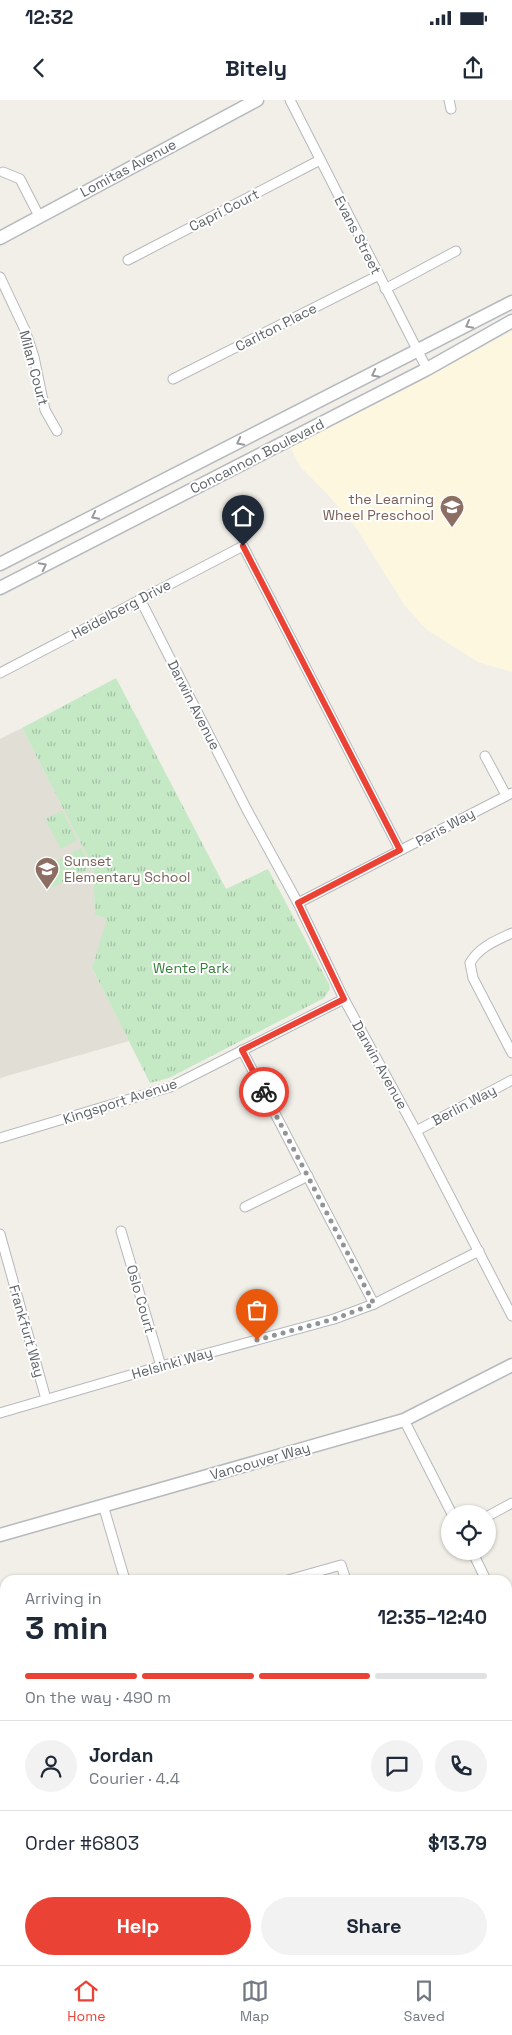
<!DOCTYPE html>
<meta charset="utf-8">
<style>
body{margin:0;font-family:"Space Grotesk",sans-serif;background:#f2f2f3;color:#1f2937;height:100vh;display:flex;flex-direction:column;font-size:19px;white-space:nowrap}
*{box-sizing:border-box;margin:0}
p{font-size:16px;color:#747a83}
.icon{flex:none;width:28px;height:28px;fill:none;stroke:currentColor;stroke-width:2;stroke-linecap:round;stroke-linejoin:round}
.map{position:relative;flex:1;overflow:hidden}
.panel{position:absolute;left:0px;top:1475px;width:512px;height:390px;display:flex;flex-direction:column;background:#fff;border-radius:15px 15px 0 0;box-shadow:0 1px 4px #0004}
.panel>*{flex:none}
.controls{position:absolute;left:441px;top:1405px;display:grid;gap:10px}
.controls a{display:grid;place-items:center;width:55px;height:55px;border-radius:50%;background:#fff;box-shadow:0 1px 4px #0004;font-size:25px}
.pin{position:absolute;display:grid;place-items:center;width:42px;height:42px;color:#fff;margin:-51px -21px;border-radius:50% 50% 50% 0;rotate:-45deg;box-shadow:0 0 5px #0007}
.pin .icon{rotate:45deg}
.courier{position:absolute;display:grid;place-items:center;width:50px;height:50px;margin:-25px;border:4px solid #ea4335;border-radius:50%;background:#fff;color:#222;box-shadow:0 1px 6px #0007}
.headline em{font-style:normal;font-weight:700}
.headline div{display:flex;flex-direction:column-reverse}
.headline{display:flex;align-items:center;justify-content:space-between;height:85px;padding:0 25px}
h1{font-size:32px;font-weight:700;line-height:38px}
.bar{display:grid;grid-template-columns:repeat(4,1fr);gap:8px 5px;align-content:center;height:60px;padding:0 25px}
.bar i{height:6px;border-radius:4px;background:#e0e1e3}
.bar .on{background:#ea4335}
.bar p{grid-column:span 4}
.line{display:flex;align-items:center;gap:12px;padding:0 25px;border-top:1px solid #e0e1e3}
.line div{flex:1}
.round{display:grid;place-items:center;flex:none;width:52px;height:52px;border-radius:26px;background:#f2f2f3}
.primary-button{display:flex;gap:10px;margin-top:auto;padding:10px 25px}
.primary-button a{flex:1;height:58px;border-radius:30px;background:#ea4335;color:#fff;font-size:20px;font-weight:700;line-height:58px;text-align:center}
.primary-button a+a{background:#f2f2f3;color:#1f2937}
.status{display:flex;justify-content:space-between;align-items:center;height:35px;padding:0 25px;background:#fff;direction:ltr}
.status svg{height:14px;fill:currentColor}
header{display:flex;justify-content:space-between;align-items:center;height:65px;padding:0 25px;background:#fff;font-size:22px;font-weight:700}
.tabs{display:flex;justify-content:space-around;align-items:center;height:70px;border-top:1px solid #e0e1e3;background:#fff;font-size:14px;color:#747a83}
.tabs a{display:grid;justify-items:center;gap:2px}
.tabs .on{color:#ea4335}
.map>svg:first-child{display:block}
.commercial{fill:#fef7e0}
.education{fill:#e1ded6}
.park{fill:url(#park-tufts)}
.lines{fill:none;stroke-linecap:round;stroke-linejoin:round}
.street-casing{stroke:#b5b8bc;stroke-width:11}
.secondary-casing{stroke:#b6babf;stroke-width:15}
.street{stroke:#fff;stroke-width:9}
.secondary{stroke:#fff;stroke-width:12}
.oneway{stroke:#979a9d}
.done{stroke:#929495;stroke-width:5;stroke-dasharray:0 9}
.route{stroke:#ea4335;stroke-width:6}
.labels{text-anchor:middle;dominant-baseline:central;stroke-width:4;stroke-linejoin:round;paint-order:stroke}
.street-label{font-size:14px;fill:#5f6368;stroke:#fff}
.education-label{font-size:14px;fill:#785e54;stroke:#fff;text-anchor:end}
.park-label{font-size:14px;fill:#348238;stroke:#fff}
</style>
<div class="status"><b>12:32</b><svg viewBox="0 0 49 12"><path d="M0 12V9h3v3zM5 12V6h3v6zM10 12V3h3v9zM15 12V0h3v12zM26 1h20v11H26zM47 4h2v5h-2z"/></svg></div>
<header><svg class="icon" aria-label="back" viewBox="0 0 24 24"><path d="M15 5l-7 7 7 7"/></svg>Bitely<svg class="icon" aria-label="share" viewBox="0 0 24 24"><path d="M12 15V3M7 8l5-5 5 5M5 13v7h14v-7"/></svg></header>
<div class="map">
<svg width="512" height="1865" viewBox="0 0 512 1865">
<defs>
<pattern id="park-tufts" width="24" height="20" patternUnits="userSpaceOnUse" patternTransform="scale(1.25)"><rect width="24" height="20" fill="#c5e8c5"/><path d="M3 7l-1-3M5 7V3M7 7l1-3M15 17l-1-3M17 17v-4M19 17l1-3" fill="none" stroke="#a3c0a4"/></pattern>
</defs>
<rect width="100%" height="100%" fill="#f1efe8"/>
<polygon class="commercial" points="512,231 512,572 478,562 427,530 405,506 357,429 330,397 300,366 290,347 417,283"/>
<polygon class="education" points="22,628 93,767 95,815 108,819 92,868 129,941 0,978 0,639"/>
<g class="park">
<polygon points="116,578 226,789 268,769 329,884 330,889 324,898 169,978 150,983 92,868 107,819 95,815 93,767 22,628"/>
<polygon points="62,711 77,740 61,749 45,719"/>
<polygon points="81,748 91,768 53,787 50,786 40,769"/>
<polygon points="330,1860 474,1860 477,1865 332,1865"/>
</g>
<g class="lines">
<defs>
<g id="street">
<polyline points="290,0 427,269"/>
<polyline points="449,0 451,9"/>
<polyline points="3,72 20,79 39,116"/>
<polyline points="128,160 320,60"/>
<polyline points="0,177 25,230 34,257 45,310 57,331"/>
<polyline points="385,189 456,151"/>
<polyline points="173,279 379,175"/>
<polyline points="140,499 246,708 298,803 344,899 416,1031 512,1216"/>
<polyline points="0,573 243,446 400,750"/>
<polyline points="485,656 506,695"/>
<polyline points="298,803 512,693"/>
<path d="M512,833C495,841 479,847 470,863L473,878L512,953"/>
<polyline points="242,950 374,1204"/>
<polyline points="416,1031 512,980"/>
<polyline points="0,1038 170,987 344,899"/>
<polyline points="245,1107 308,1076"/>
<polyline points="121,1131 161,1266"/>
<polyline points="0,1134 46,1299"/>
<polyline points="0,1313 161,1266 334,1219 374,1204 479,1151"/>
<polyline points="404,1320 452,1414"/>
<polyline points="103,1405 125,1480"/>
<polyline points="488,1416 512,1403"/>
<polyline points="472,1451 486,1480"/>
<polyline points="288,1480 341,1465 346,1480"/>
<polyline points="508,1521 512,1530"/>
<polyline points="3,1562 5,1570"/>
<polyline points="0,1817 5,1815"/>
<polyline points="132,1860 135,1865"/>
<polyline points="254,1860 256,1865"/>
<polyline points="211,1865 220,1860"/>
</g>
<g id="secondary">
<polyline points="0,138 257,0"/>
<polyline points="0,464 512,202"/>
<polyline points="0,488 427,269 512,221"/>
<polyline points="0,1435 404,1320 512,1265"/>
</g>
</defs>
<use href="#street" class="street-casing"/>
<use href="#secondary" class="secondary-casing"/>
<use href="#street" class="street"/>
<use href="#secondary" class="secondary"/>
</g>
<defs><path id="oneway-chevron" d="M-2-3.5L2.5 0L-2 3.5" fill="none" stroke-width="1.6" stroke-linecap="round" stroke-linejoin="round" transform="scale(1.25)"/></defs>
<g class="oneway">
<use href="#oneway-chevron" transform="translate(469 225) rotate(152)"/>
<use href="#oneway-chevron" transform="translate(375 274) rotate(153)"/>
<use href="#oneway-chevron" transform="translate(240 342) rotate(153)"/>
<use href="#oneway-chevron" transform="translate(95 416) rotate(153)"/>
<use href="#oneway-chevron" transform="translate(43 466) rotate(-27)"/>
</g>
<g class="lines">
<polyline class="done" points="257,1240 334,1219 374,1204 264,992"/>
<polyline class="route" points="243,446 400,750 298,803 344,899 242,950 264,992"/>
</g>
<defs>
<symbol id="school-pin" viewBox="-11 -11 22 30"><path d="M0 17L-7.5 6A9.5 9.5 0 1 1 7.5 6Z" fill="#8d6e63" stroke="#fff"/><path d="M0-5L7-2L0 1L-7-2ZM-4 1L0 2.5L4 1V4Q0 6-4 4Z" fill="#fff"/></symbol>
</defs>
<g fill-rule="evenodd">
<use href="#school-pin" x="438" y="393" width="28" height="38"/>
<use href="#school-pin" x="33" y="755" width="28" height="38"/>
</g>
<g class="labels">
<g class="street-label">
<text transform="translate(128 68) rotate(-28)">Lomitas Avenue</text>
<text transform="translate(224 110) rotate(-27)">Capri Court</text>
<text transform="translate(358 135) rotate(63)">Evans Street</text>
<text transform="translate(276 227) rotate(-27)">Carlton Place</text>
<text transform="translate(34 268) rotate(75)">Milan Court</text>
<text transform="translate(257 356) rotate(-27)">Concannon Boulevard</text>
<text transform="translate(121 509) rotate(-28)">Heidelberg Drive</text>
<text transform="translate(194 605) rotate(63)">Darwin Avenue</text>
<text transform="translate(445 727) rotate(-28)">Paris Way</text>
<text transform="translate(380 965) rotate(61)">Darwin Avenue</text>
<text transform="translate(120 1001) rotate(-18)">Kingsport Avenue</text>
<text transform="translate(464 1005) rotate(-28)">Berlin Way</text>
<text transform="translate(141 1199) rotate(74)">Oslo Court</text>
<text transform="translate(27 1231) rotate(74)">Frankfurt Way</text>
<text transform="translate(172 1263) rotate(-16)">Helsinki Way</text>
<text transform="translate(260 1361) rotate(-16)">Vancouver Way</text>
</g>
<g class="education-label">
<text x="434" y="399">the Learning<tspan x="434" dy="16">Wheel Preschool</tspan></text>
<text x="64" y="761" text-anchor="start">Sunset<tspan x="64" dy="16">Elementary School</tspan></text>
</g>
<g class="park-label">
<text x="191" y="868">Wente Park</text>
</g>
</g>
</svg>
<div class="controls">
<a><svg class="icon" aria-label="locate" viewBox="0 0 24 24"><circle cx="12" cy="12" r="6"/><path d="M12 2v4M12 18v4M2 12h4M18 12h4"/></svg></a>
</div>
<div class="pin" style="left:257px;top:1240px;background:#ea580c"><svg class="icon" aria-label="bag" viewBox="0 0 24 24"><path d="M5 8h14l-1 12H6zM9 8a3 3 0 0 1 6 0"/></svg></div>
<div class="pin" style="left:243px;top:446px;background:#1f2937"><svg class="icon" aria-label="home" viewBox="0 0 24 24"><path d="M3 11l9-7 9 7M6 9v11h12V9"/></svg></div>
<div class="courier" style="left:264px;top:992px"><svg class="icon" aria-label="bike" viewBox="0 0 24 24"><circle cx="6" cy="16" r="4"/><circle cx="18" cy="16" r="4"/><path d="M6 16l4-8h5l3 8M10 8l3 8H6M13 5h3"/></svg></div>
<section class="panel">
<div class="headline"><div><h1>3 min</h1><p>Arriving in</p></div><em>12:35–12:40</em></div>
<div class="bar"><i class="on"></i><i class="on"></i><i class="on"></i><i></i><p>On the way · 490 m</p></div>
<div class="line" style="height:90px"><a class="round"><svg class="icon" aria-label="person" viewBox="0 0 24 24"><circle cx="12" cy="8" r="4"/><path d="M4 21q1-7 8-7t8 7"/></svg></a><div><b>Jordan</b><p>Courier · 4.4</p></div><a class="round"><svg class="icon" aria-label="chat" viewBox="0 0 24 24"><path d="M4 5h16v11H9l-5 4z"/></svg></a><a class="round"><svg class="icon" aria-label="phone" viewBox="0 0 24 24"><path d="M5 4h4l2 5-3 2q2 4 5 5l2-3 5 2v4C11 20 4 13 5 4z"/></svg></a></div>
<div class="line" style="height:65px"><div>Order #6803</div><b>$13.79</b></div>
<div class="primary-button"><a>Help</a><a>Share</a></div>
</section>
</div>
<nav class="tabs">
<a class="on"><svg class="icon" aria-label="home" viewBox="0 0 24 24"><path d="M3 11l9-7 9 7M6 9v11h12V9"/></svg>Home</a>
<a><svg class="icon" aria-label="map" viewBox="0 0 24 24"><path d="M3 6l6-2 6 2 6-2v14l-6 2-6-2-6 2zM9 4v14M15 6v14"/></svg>Map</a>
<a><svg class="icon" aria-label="saved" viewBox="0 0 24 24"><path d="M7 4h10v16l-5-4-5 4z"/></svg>Saved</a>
</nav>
